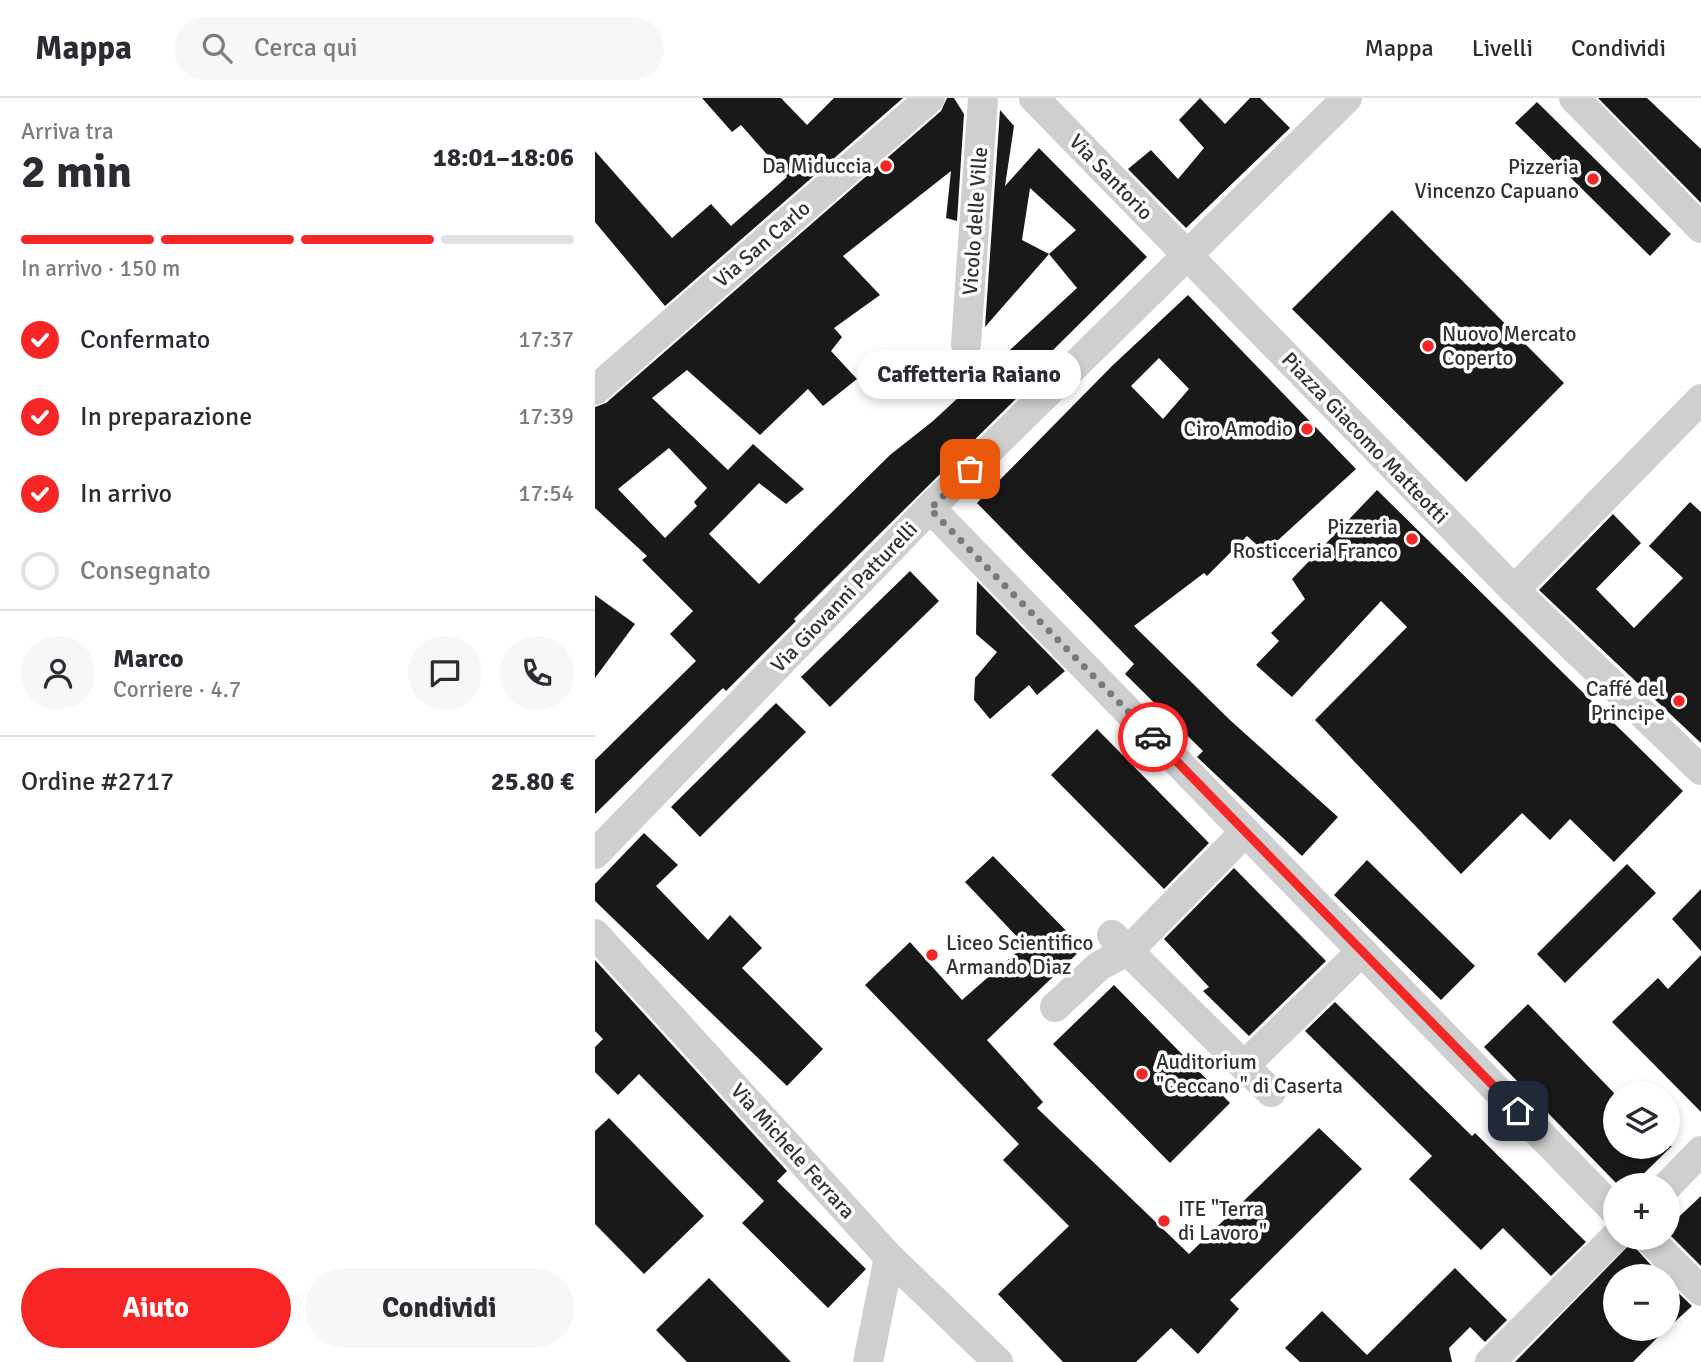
<!DOCTYPE html>
<html lang="it">
<meta charset="utf-8">
<style>
body{margin:0;font-family:Signika,sans-serif;background:#f7f7f7;color:#2b2b33;height:100vh;display:flex;flex-direction:column;font-size:26px;white-space:nowrap}
*{box-sizing:border-box;margin:0}
p{font-size:23px;color:#7c7c81}
.icon{flex:none;width:38px;height:38px;fill:none;stroke:currentColor;stroke-width:2;stroke-linecap:round;stroke-linejoin:round}
.map{position:relative;flex:1;overflow:hidden}
.sheet{display:flex;flex-direction:column;background:#fff;width:595px}
.sheet>*{flex:none}
.fabs{position:absolute;left:1008px;top:984px;display:grid;gap:14px}
.fabs a{display:grid;place-items:center;width:77px;height:77px;border-radius:50%;background:#fff;box-shadow:0 4px 10px #0003;font-size:35px}
.pin{position:absolute;display:grid;place-items:center;width:60px;height:60px;color:#fff;margin:-30px;border-radius:14px;box-shadow:0 4px 10px #0006}
.courier{position:absolute;display:grid;place-items:center;width:70px;height:70px;margin:-35px;border:5px solid #f62626;border-radius:50%;background:#fff;color:#222;box-shadow:0 2px 9px #0007}
.bubble{position:absolute;height:49px;border-radius:24px;background:#fff;box-shadow:0 4px 10px #0003;font-size:23px;font-weight:700;line-height:49px;text-align:center}
.overview em{font-style:normal;font-weight:700}
.overview div{display:flex;flex-direction:column-reverse}
.overview{display:flex;align-items:center;justify-content:space-between;height:119px;padding:0 21px}
h1{font-size:46px;font-weight:700;line-height:52px}
.bar{display:grid;grid-template-columns:repeat(4,1fr);gap:10px 7px;align-content:center;height:84px;padding:0 21px}
.bar i{height:9px;border-radius:5px;background:#e1e1e2}
.bar .selected{background:#f62626}
.bar p{grid-column:span 4}
.line{display:flex;align-items:center;gap:18px;padding:0 21px;border-top:2px solid #e1e1e2}
.line div{flex:1}
.round{display:grid;place-items:center;flex:none;width:74px;height:74px;border-radius:37px;background:#f7f7f7}
ol{padding:0 21px;list-style:none}
li{display:flex;align-items:center;gap:21px;height:77px}
li p{margin-inline-start:auto}
li .icon{padding:7px;border-radius:50%;background:#f62626;color:#fff;stroke-width:4}
li:last-child{color:#7c7c81}
li i{width:38px;height:38px;border:4px solid #e1e1e2;border-radius:50%}
.action{display:flex;gap:14px;margin-top:auto;padding:14px 21px}
.action a{flex:1;height:80px;border-radius:42px;background:#f62626;color:#fff;font-size:28px;font-weight:700;line-height:80px;text-align:center}
.action a+a{background:#f7f7f7;color:#2b2b33}
header{display:flex;align-items:center;gap:42px;box-sizing:border-box;height:98px;padding:0 35px;background:#fff;border-bottom:2px solid #e1e1e2}
header strong{font-size:33px}
nav{display:flex;gap:38px;margin-inline-start:auto;font-size:24px}
.search{width:490px;height:63px;background:#f7f7f7;display:flex;align-items:center;gap:18px;box-sizing:border-box;padding:0 24px;border-radius:38px;color:#7c7c81;font-size:26px}
main{display:flex;flex:1;min-height:0}
.map>svg:first-child{display:block}
.building{fill:#191919;fill-rule:evenodd}
.lines{fill:none;stroke-linecap:round;stroke-linejoin:round}
.minor{stroke:#cfcfcf;stroke-width:30}
.done{stroke:#7a7a7a;stroke-width:7;stroke-dasharray:0 12.6}
.route{stroke:#f62626;stroke-width:9}
.poi-dot{fill:#f62626;stroke:#fff;stroke-width:2.5}
.labels{text-anchor:middle;dominant-baseline:central;stroke-width:7;stroke-linejoin:round;paint-order:stroke}
.poi-label{font-size:21px;fill:#323232;stroke:#fff;text-anchor:end}
.street-label{font-size:21px;fill:#323232;stroke:#fff}
</style>
<header>
<strong>Mappa</strong>
<div class="search"><svg class="icon" aria-label="search" viewBox="0 0 24 24"><circle cx="10" cy="10" r="6"/><path d="M15 15l6 6"/></svg>Cerca qui</div>
<nav><a>Mappa</a><a>Livelli</a><a>Condividi</a></nav>
</header>
<main>
<section class="sheet">
<div class="overview"><div><h1>2 min</h1><p>Arriva tra</p></div><em>18:01–18:06</em></div>
<div class="bar"><i class="selected"></i><i class="selected"></i><i class="selected"></i><i></i><p>In arrivo · 150 m</p></div>
<ol>
<li><svg class="icon" aria-label="check" viewBox="0 0 24 24"><path d="M5 12l5 5 9-10"/></svg>Confermato<p>17:37</p></li>
<li><svg class="icon" aria-label="check" viewBox="0 0 24 24"><path d="M5 12l5 5 9-10"/></svg>In preparazione<p>17:39</p></li>
<li><svg class="icon" aria-label="check" viewBox="0 0 24 24"><path d="M5 12l5 5 9-10"/></svg>In arrivo<p>17:54</p></li>
<li><i></i>Consegnato</li>
</ol>
<div class="line" style="height:126px"><a class="round"><svg class="icon" aria-label="person" viewBox="0 0 24 24"><circle cx="12" cy="8" r="4"/><path d="M4 21q1-7 8-7t8 7"/></svg></a><div><b>Marco</b><p>Corriere · 4.7</p></div><a class="round"><svg class="icon" aria-label="chat" viewBox="0 0 24 24"><path d="M4 5h16v11H9l-5 4z"/></svg></a><a class="round"><svg class="icon" aria-label="phone" viewBox="0 0 24 24"><path d="M5 4h4l2 5-3 2q2 4 5 5l2-3 5 2v4C11 20 4 13 5 4z"/></svg></a></div>
<div class="line" style="height:91px"><div>Ordine #2717</div><b>25.80 €</b></div>
<div class="action"><a>Aiuto</a><a>Condividi</a></div>
</section>
<div class="map">
<svg width="1106" height="1264" viewBox="0 0 1106 1264">
<rect width="100%" height="100%" fill="#fff"/>
<g class="building">
<polygon points="107,0 186,0 212,27 239,0 308,0 70,208 0,124 0,53 77,140 116,106 136,128 192,79 146,27 137,34"/>
<path d="M352,0H359L369,16L362,123L351,120L356,73L248,158L285,197L239,230L247,239L236,253L262,281L228,308L213,291L165,337L92,272L57,300L133,372L158,346L209,391L191,406L164,385L114,436L164,486L295,357L338,323L482,190L454,156L390,229L405,12L419,28L410,88L444,50L552,159L456,254L462,260L199,521L201,523L131,593L128,590L0,716V662L101,563L75,536L98,513L47,462L52,458L0,410V309L11,305L346,13ZM435,90L481,132L454,156L427,142ZM74,350L112,390L99,404L102,408L70,440L23,391Z"/>
<polygon points="605,0 630,26 655,0 665,0 695,30 591,130 533,71 556,52 583,81 609,50 584,22"/>
<polygon points="1003,0 1052,0 1106,51 1106,105"/>
<polygon points="942,4 1076,136 1055,158 920,25"/>
<polygon points="797,112 969,285 871,384 697,211"/>
<path d="M593,197L761,371L670,454L652,438L612,478L609,475L539,528L636,623L743,719L707,758L602,659L608,653L530,576L539,566L382,405L517,268ZM564,260L594,291L568,321L536,288Z"/>
<polygon points="782,392 1088,693 1019,764 975,721 955,742 927,715 866,776 720,622 812,529 786,503 697,599 661,567 684,543 676,535 710,501 697,481"/>
<polygon points="1095,404 1106,414 1106,645 944,492 1018,416 1046,445 1001,491 1039,530 1088,480 1054,448"/>
<polygon points="315,473 344,503 235,609 206,579"/>
<polygon points="382,483 470,573 442,597 434,587 395,621 379,602 380,580 402,554 381,536"/>
<polygon points="0,497 40,526 0,580"/>
<polygon points="181,605 211,634 105,739 76,709"/>
<polygon points="502,631 614,745 569,791 456,677"/>
<polygon points="49,735 83,767 61,788 113,842 135,817 167,850 147,870 228,951 192,988 0,803 0,786"/>
<polygon points="398,758 488,850 392,942 448,1004 442,1010 594,1156 724,1030 767,1071 635,1202 644,1211 603,1256 576,1230 541,1264 468,1264 403,1196 474,1128 408,1062 424,1046 270,887 315,844 367,902 430,847 370,784"/>
<polygon points="772,762 880,868 846,902 739,797"/>
<polygon points="1032,766 1061,795 970,885 942,856"/>
<polygon points="639,770 731,863 654,938 608,893 614,889 569,841"/>
<polygon points="1106,791 1106,853 1077,821"/>
<polygon points="1106,857 1106,1014 1017,924 1063,880 1073,891"/>
<polygon points="0,862 192,1073 182,1083 271,1171 233,1210 147,1125 169,1103 44,976 23,997 0,974 0,949 8,941 0,933"/>
<polygon points="519,887 635,1005 575,1065 458,946"/>
<polygon points="740,904 877,1038 880,1035 991,1144 956,1178 908,1130 886,1152 814,1081 837,1058 710,933"/>
<polygon points="933,906 1020,996 1020,1048 1077,1048 1037,1087 1023,1087 889,949"/>
<polygon points="14,1020 109,1118 49,1176 0,1126 0,1033"/>
<polygon points="1106,1098 1106,1168 1073,1135 1073,1129"/>
<polygon points="1036,1145 1066,1178 1020,1178 1020,1230 1072,1230 1038,1264 920,1264"/>
<polygon points="860,1170 912,1222 890,1244 875,1229 854,1250 857,1264 705,1264 690,1250 727,1213 772,1257"/>
<polygon points="114,1180 196,1264 92,1264 61,1232"/>
<polygon points="1073,1185 1097,1208 1073,1230"/>
</g>
<g class="lines">
<g class="minor">
<polyline points="439,0 919,492 1106,672"/>
<polyline points="979,0 1106,130"/>
<polyline points="371,246 388,0"/>
<polyline points="0,292 335,0"/>
<polyline points="335,410 1020,1113"/>
<polyline points="919,492 1106,301"/>
<polyline points="0,756 335,410 752,0"/>
<polyline points="0,836 294,1159 403,1264"/>
<polyline points="517,837 649,968 767,853"/>
<polyline points="460,909 504,868 534,852 650,734"/>
<polyline points="649,968 676,994"/>
<polyline points="1073,1087 1106,1053"/>
<polyline points="1052,1139 1106,1193"/>
<polyline points="273,1264 294,1159"/>
<polyline points="895,1264 1020,1139"/>
</g>
</g>
<g class="lines">
<polyline class="done" points="375,371 335,411 558,639"/>
<polyline class="route" points="558,639 923,1013"/>
</g>
<g class="poi-dot">
<circle cx="291" cy="68" r="7"/>
<circle cx="998" cy="81" r="7"/>
<circle cx="833" cy="248" r="7"/>
<circle cx="712" cy="331" r="7"/>
<circle cx="817" cy="441" r="7"/>
<circle cx="1084" cy="603" r="7"/>
<circle cx="337" cy="857" r="7"/>
<circle cx="547" cy="976" r="7"/>
<circle cx="569" cy="1123" r="7"/>
</g>
<g class="labels">
<g class="poi-label">
<text x="277" y="68">Da Miduccia</text>
<text x="984" y="69">Pizzeria<tspan x="984" dy="24">Vincenzo Capuano</tspan></text>
<text x="847" y="236" text-anchor="start">Nuovo Mercato<tspan x="847" dy="24">Coperto</tspan></text>
<text x="698" y="331">Ciro Amodio</text>
<text x="803" y="429">Pizzeria<tspan x="803" dy="24">Rosticceria Franco</tspan></text>
<text x="1070" y="591">Caffé del<tspan x="1070" dy="24">Principe</tspan></text>
<text x="351" y="845" text-anchor="start">Liceo Scientifico<tspan x="351" dy="24">Armando Diaz</tspan></text>
<text x="561" y="964" text-anchor="start">Auditorium<tspan x="561" dy="24">"Ceccano" di Caserta</tspan></text>
<text x="583" y="1111" text-anchor="start">ITE "Terra<tspan x="583" dy="24">di Lavoro"</tspan></text>
</g>
<g class="street-label">
<text transform="translate(516 79) rotate(46)">Via Santorio</text>
<text transform="translate(380 123) rotate(-86)">Vicolo delle Ville</text>
<text transform="translate(167 146) rotate(-41)">Via San Carlo</text>
<text transform="translate(770 340) rotate(46)">Piazza Giacomo Matteotti</text>
<text transform="translate(249 499) rotate(-46)">Via Giovanni Patturelli</text>
<text transform="translate(198 1053) rotate(48)">Via Michele Ferrara</text>
</g>
</g>
</svg>
<div class="fabs">
<a><svg class="icon" aria-label="layers" viewBox="0 0 24 24"><path d="M12 4l9 5-9 5-9-5zM3 14l9 5 9-5"/></svg></a>
<a>+</a>
<a>−</a>
</div>
<div class="pin" style="left:375px;top:371px;background:#ea580c"><svg class="icon" aria-label="bag" viewBox="0 0 24 24"><path d="M5 8h14l-1 12H6zM9 8a3 3 0 0 1 6 0"/></svg></div>
<div class="pin" style="left:923px;top:1013px;background:#1f2937"><svg class="icon" aria-label="home" viewBox="0 0 24 24"><path d="M3 11l9-7 9 7M6 9v11h12V9"/></svg></div>
<div class="courier" style="left:558px;top:639px"><svg class="icon" aria-label="car" viewBox="0 0 24 24"><path d="M5 17H2v-5l4-1 3-4h7l3 4 3 1v5h-3M9 17h6M6 11h13"/><circle cx="7" cy="17" r="2"/><circle cx="17" cy="17" r="2"/></svg></div>
<div class="bubble" style="left:262px;top:252px;width:224px">Caffetteria Raiano</div>
</div>
</main>
